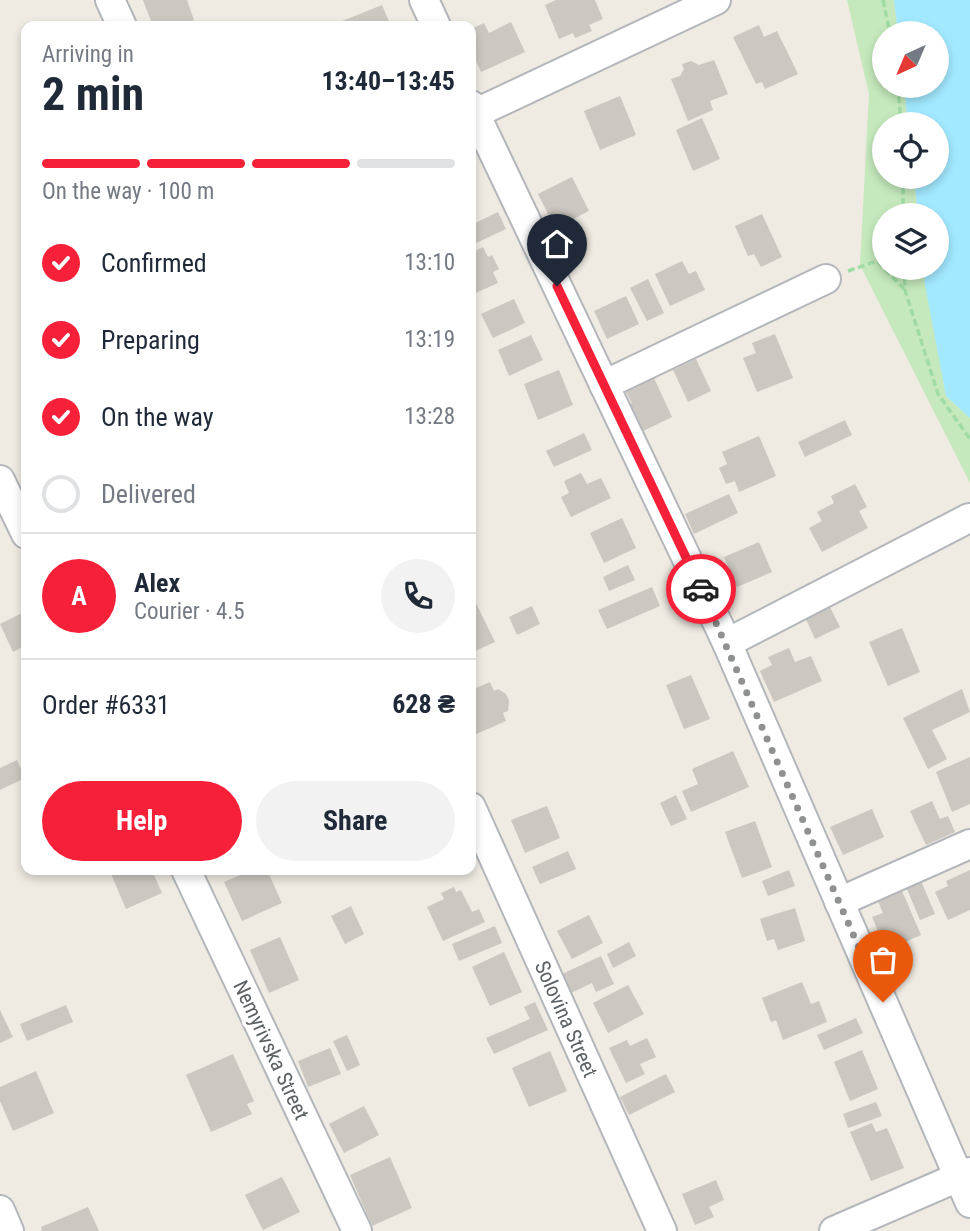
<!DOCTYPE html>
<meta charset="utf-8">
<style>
body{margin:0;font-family:"Roboto Condensed",sans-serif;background:#f2f2f3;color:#1f2937;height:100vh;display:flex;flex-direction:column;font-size:26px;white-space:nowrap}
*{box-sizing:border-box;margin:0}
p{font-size:23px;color:#747a83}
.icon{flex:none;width:38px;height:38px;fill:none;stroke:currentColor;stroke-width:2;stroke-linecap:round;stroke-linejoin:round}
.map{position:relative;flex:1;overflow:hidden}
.sheet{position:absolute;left:21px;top:21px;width:455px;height:854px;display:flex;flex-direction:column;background:#fff;border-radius:14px;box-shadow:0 4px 10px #0003}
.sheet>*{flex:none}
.needle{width:46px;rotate:224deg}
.fabs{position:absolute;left:872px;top:21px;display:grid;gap:14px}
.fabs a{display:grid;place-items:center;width:77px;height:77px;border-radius:50%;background:#fff;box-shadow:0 4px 10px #0003;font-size:35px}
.pin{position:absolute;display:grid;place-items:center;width:60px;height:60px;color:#fff;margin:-72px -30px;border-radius:50% 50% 50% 0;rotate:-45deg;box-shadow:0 0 7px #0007}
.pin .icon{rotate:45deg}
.courier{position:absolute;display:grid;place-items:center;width:70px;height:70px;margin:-35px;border:5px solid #f72039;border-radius:50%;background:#fff;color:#222;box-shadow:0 2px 9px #0007}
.headline em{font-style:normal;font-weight:700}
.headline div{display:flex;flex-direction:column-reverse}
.headline{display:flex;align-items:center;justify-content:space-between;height:119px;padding:0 21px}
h1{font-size:46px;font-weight:700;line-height:52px}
.bar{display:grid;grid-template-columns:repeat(4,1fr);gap:10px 7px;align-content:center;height:84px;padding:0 21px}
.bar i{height:9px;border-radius:5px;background:#e0e1e3}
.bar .current{background:#f72039}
.bar p{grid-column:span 4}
.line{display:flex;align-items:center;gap:18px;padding:0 21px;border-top:2px solid #e0e1e3}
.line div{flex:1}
.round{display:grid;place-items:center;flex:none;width:74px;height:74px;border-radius:37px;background:#f2f2f3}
ol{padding:0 21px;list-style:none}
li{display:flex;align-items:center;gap:21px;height:77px}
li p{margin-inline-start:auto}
li .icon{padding:7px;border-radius:50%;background:#f72039;color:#fff;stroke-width:4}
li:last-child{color:#747a83}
li i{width:38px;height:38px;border:4px solid #e0e1e3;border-radius:50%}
.primary-button{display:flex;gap:14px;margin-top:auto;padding:14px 21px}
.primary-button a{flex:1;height:80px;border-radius:42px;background:#f72039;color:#fff;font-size:28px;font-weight:700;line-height:80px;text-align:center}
.primary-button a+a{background:#f2f2f3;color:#1f2937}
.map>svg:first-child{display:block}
.green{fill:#c5e9bc}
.water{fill:#a2e9ff}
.building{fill:#ccc7c1}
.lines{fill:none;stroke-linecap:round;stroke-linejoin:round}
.minor-casing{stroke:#b3b7bb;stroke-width:32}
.path{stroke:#9fdca3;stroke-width:3.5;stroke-dasharray:7 3.5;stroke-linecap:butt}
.minor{stroke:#fff;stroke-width:28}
.done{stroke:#8f9190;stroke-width:7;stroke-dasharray:0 12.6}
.route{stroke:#f72039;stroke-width:9}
.labels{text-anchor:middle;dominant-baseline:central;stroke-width:7;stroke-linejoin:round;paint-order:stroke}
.street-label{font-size:21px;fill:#5b6164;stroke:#fff}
</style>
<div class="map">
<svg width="970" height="1231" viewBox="0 0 970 1231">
<rect width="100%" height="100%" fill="#efeae2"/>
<polygon class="green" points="847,0 894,0 898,33 884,33 884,86 904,86 908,124 884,124 884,177 914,177 918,215 884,215 884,268 923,268 946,396 970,418 970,483 860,265 869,94"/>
<polygon class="water" points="894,0 970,0 970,418 946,396 925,285 923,268 936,268 936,215 918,215 914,177 936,177 936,124 908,124 904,86 936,86 936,33 898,33"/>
<g class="building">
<polygon points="143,0 187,0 194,20 178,26 153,26"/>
<polygon points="556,0 595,0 603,19 589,25 592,31 575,38 573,33 559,39 545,5"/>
<polygon points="382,5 391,26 330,26"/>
<polygon points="511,22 525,52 481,72 471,50 471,29 484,23 489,33"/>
<polygon points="759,25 764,37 777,31 798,74 765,89 762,82 756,84 733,37"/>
<polygon points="714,60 728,94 710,101 713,110 688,121 671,79 680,76 684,69 682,64 691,61 699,65"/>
<polygon points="620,96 636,135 600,150 584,111"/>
<polygon points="702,118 720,159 693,171 676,130"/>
<polygon points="572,177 589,211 555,228 538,194"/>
<polygon points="498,212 506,229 472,245 471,225"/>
<polygon points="762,214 782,257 761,267 754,254 748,256 735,226"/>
<polygon points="483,247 488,257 492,255 499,269 493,272 498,283 471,295 471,253"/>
<polygon points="682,261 689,274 696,271 705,290 670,306 655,274"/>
<polygon points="648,279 664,313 647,321 630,288"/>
<polygon points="626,296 639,324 607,339 594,311"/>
<polygon points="514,299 525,323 493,338 481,314"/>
<polygon points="775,334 793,378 757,392 743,358 756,353 752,343"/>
<polygon points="531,335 543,360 509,376 498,350"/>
<polygon points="696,359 711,391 688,402 673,370"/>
<polygon points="559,370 573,405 538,420 524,384"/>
<polygon points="654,378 672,417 637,434 624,407 632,403 626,392"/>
<polygon points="845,420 852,435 805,457 798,442"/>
<polygon points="584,433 592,450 554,467 546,451"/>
<polygon points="759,436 776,476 739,492 735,481 726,484 719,468 727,464 722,452"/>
<polygon points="581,473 587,484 601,478 611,498 571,517 561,497 569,493 564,481"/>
<polygon points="855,484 867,507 859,511 868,528 822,552 809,528 822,521 817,512 834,503 831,496"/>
<polygon points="729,494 738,513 694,534 685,514"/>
<polygon points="622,518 636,548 604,563 590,533"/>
<polygon points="759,542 772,572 737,587 724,557"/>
<polygon points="628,565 635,580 609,591 603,577"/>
<polygon points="652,587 660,606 607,629 598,610"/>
<polygon points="471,593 495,642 471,653"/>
<polygon points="827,601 840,627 815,639 803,613"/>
<polygon points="532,606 540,624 517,635 509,617"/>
<polygon points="26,611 26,645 13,652 0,624"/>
<polygon points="902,628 920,672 888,686 869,642"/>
<polygon points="789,648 795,662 811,656 822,681 774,702 760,671 772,665 768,657"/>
<polygon points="691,675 710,719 684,729 666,685"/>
<polygon points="490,682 494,691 498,689 506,694 509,700 508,711 503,713 506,721 474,735 471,728 471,690"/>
<polygon points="962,689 970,712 932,730 947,759 928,769 903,718"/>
<polygon points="733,751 749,787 691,812 682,791 698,784 692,769"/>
<polygon points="970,757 970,804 952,812 936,772"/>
<polygon points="17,760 25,778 0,790 0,768"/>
<polygon points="676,795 687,819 671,826 660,803"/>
<polygon points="932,801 940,819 948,816 955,832 926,845 910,811"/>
<polygon points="547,806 560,838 525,853 511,820"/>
<polygon points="872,809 884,837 843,855 830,827"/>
<polygon points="755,821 772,867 742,878 725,832"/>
<polygon points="568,851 576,869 540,884 532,867"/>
<polygon points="121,870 152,870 162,893 126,909 111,874"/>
<polygon points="252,870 267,870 282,903 242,921 224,882"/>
<polygon points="789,870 795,886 768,896 762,881"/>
<polygon points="970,870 970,910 948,920 935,892 948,886 946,881"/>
<polygon points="919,876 935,914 920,920 904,882"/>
<polygon points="899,884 921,935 886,950 872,917 883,913 875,894"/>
<polygon points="454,887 456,892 461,890 472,912 479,909 485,922 443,941 427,907 444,899 441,893"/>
<polygon points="351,906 364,934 345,944 331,916"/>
<polygon points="795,908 805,941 778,950 774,939 767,941 760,919"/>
<polygon points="589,915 603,943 572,959 557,931"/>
<polygon points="495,926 502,943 459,961 452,944"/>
<polygon points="280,937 299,980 269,993 250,950"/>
<polygon points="629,942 636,956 613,968 607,954"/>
<polygon points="504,952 522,992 490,1006 472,967"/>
<polygon points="601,956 614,984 596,992 592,983 571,993 562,974"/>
<polygon points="802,982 811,1004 819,1001 827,1022 783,1040 776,1020 771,1022 762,998"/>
<polygon points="628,985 644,1014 608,1033 593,1003"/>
<polygon points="535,1002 548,1030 494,1054 486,1038 530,1019 524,1007"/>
<polygon points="66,1005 73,1022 27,1041 20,1024"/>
<polygon points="0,1010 13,1037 0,1043"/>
<polygon points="856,1018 863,1033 824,1050 817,1035"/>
<polygon points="347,1035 360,1065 347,1071 333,1041"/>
<polygon points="647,1038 656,1057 640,1064 645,1074 626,1083 609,1048 627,1040 630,1046"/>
<polygon points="330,1048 341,1074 308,1087 298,1061"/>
<polygon points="862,1050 878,1089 850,1101 834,1062"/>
<polygon points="550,1051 567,1091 529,1107 512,1068"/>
<polygon points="233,1054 254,1101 247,1104 252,1114 211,1132 186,1075"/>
<polygon points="36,1071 54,1113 13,1131 0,1101 0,1087"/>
<polygon points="666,1074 675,1092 629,1115 620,1097"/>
<polygon points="876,1102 882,1116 848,1128 843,1114"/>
<polygon points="364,1106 379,1135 344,1153 329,1124"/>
<polygon points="872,1123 876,1132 887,1128 904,1168 871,1181 850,1132"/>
<polygon points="390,1157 412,1208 372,1226 350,1175"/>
<polygon points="282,1177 300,1212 263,1230 245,1195"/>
<polygon points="716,1180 724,1200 709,1207 714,1217 695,1225 682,1194"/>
<polygon points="88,1207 99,1231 42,1231 41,1227"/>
</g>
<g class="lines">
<defs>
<g id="minor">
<polyline points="110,0 122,26"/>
<polyline points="424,0 436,26"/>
<polyline points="471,105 727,643 970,1203"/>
<polyline points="474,114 716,0"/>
<polyline points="604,385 826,279"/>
<polyline points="0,480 26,534"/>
<polyline points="727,643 969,518"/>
<polyline points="471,807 662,1231"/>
<polyline points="186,870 357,1231"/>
<polyline points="839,902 970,844"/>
<polyline points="0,1210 9,1231"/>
<polyline points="834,1231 970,1172"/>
</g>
</defs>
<use href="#minor" class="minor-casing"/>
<g class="path">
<polyline points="883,0 890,33"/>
<polyline points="898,86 901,124"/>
<polyline points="903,177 903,215"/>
<polyline points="904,268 905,290 938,394 970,439"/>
<polyline points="848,271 877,261 905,290"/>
</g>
<use href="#minor" class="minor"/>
</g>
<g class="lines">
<polyline class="done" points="701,589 883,1002"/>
<polyline class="route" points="557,286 701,589"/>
</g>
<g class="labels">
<g class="street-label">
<text transform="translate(566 1019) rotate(66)">Solovina Street</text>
<text transform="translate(271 1050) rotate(65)">Nemyrivska Street</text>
</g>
</g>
</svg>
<div class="fabs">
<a><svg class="needle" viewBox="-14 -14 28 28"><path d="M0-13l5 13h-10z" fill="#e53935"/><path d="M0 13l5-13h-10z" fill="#747a83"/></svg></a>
<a><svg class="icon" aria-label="locate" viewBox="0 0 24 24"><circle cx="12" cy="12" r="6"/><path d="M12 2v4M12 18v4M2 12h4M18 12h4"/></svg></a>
<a><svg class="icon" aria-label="layers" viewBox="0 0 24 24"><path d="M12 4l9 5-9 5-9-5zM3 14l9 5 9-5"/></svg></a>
</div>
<div class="pin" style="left:883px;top:1002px;background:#ea580c"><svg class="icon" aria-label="bag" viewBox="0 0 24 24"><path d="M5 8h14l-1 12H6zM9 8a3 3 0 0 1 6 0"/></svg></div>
<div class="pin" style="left:557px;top:286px;background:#1f2937"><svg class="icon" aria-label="home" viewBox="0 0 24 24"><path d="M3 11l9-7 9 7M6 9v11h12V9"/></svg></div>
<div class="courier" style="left:701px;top:589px"><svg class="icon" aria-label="car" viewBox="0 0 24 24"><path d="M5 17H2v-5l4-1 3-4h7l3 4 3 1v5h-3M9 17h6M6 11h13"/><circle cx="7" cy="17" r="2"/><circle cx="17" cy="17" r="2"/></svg></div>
<section class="sheet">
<div class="headline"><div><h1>2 min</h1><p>Arriving in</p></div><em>13:40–13:45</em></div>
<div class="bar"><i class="current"></i><i class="current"></i><i class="current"></i><i></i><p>On the way · 100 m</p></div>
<ol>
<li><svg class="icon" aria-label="check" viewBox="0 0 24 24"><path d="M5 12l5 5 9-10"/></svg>Confirmed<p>13:10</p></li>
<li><svg class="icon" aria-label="check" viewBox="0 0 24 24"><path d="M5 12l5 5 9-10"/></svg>Preparing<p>13:19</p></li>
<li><svg class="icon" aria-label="check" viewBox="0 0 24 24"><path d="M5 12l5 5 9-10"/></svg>On the way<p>13:28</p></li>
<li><i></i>Delivered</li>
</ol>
<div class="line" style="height:126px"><b class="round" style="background:#f72039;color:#fff">A</b><div><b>Alex</b><p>Courier · 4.5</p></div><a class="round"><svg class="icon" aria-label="phone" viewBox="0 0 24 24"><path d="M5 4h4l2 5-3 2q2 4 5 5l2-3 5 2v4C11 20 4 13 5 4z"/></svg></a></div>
<div class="line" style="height:91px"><div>Order #6331</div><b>628 ₴</b></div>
<div class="primary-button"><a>Help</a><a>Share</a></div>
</section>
</div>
